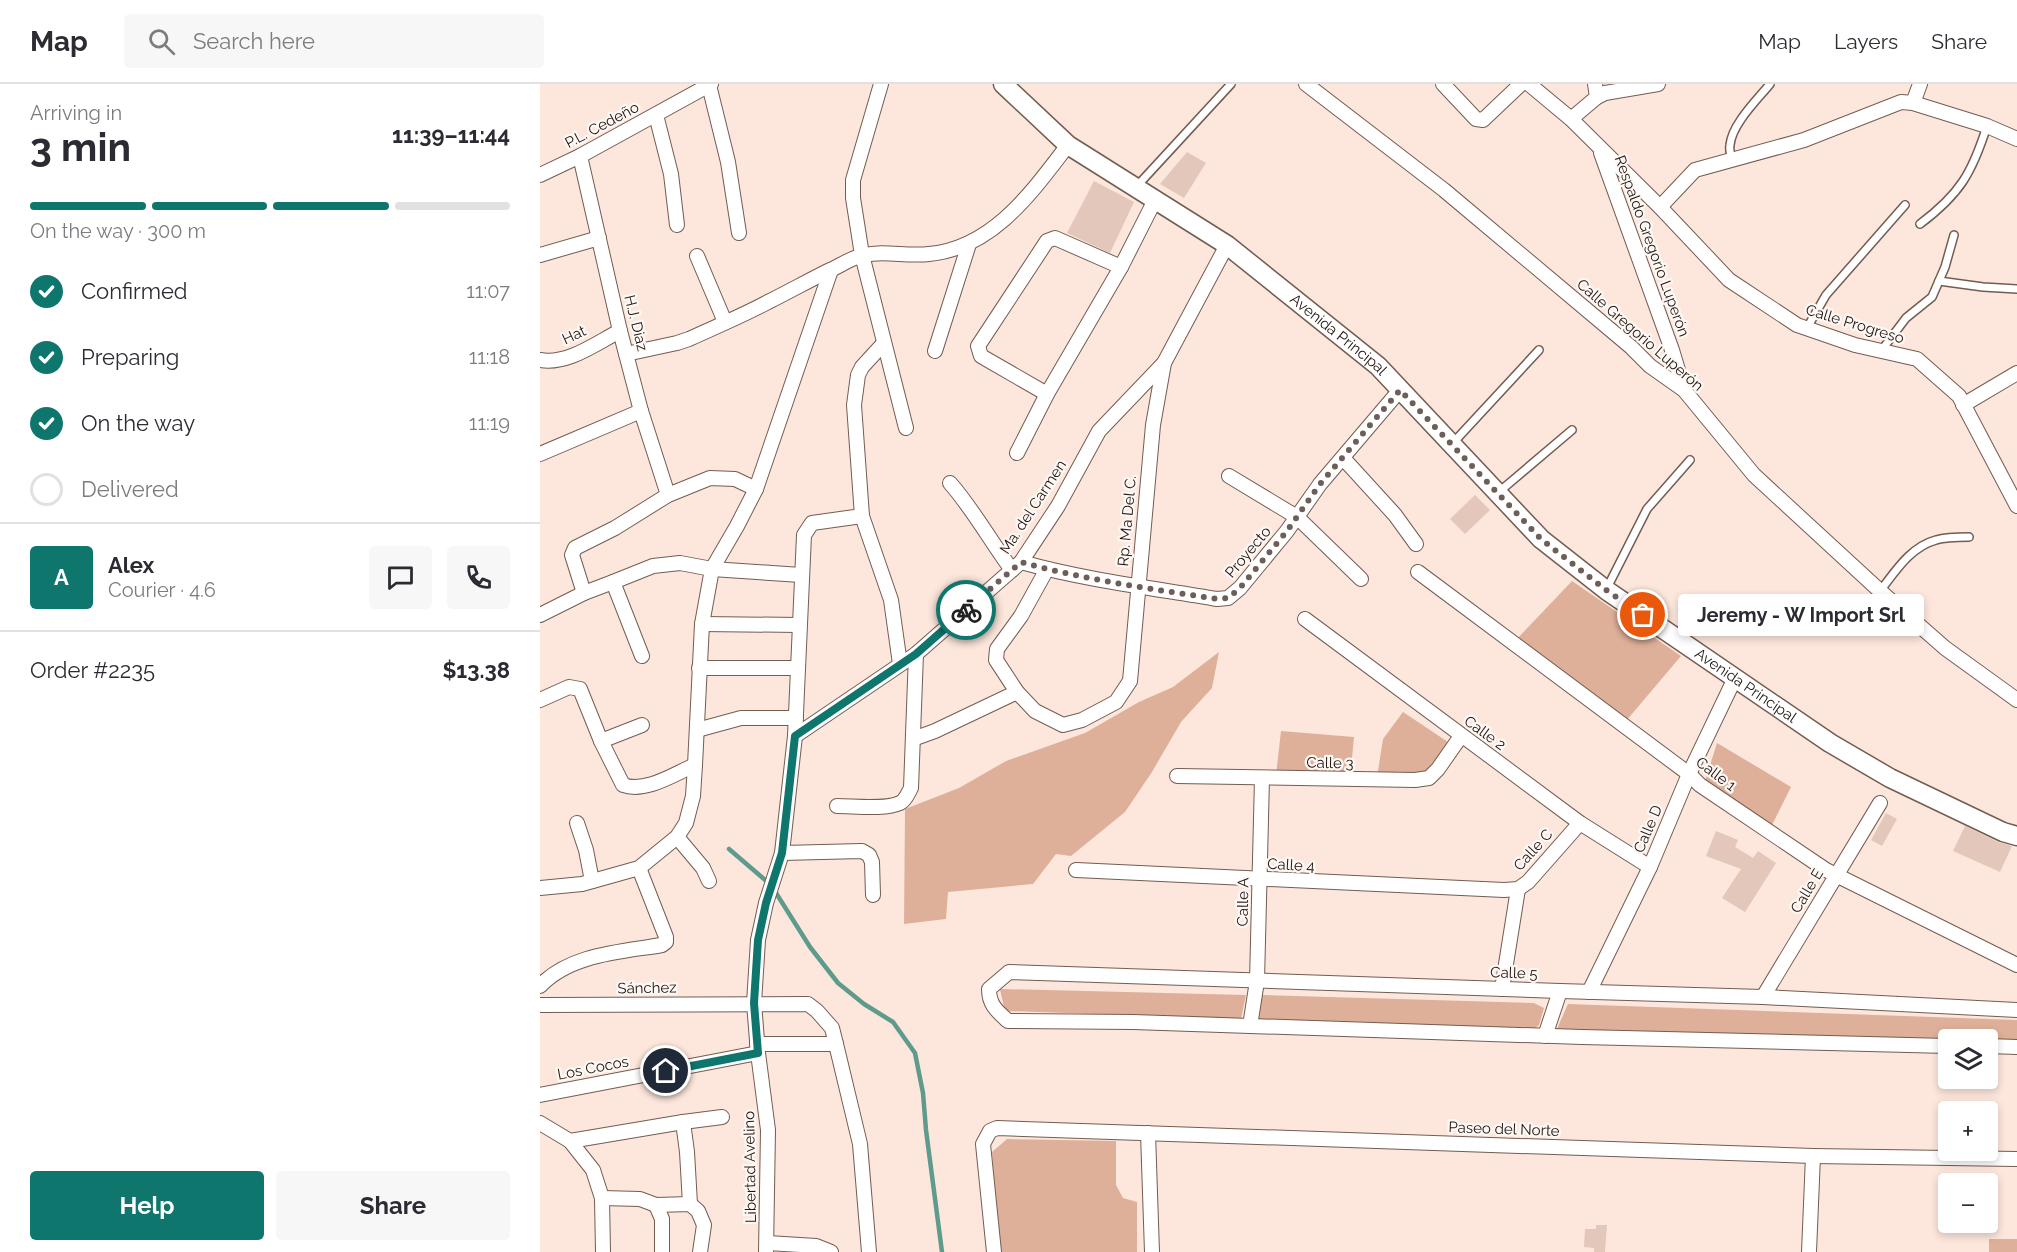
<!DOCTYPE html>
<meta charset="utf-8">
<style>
body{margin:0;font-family:Raleway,sans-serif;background:#f7f7f7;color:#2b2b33;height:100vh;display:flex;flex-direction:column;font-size:22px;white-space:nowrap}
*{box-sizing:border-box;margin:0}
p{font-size:20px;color:#7c7c81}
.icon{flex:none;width:33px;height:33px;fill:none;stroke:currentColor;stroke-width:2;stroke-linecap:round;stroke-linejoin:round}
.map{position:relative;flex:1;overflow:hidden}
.drawer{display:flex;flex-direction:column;background:#fff;width:540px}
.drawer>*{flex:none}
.tools{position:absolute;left:1398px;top:945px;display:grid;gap:12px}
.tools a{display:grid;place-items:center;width:60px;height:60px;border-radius:6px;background:#fff;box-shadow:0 3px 9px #0003;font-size:30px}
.pin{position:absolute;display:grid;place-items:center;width:51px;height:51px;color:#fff;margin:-26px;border:3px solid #fff;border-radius:50%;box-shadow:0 2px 6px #0007}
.courier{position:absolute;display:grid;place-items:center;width:60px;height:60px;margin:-30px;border:4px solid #0f766e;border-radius:50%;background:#fff;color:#222;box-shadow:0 2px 8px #0007}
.bubble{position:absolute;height:42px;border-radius:6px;background:#fff;box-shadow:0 3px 9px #0003;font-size:20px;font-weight:700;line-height:42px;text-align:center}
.headline em{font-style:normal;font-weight:700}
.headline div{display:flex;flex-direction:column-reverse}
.headline{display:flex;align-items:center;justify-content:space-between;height:102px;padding:0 30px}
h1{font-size:39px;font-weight:700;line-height:45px}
.bar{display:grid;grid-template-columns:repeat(4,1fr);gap:9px 6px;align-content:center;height:72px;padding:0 30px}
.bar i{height:8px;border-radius:4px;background:#e1e1e2}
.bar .current{background:#0f766e}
.bar p{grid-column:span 4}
.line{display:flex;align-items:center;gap:15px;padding:0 30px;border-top:2px solid #e1e1e2}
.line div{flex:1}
.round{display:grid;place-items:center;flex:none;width:63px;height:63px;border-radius:6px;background:#f7f7f7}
ol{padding:0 30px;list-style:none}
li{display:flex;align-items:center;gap:18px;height:66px}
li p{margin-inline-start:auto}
li .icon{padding:6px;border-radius:50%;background:#0f766e;color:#fff;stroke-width:4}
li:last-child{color:#7c7c81}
li i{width:33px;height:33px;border:3px solid #e1e1e2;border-radius:50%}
.action{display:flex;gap:12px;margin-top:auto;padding:12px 30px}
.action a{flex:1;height:69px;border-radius:6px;background:#0f766e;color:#fff;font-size:24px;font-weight:700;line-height:69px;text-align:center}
.action a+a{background:#f7f7f7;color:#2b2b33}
header{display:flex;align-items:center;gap:36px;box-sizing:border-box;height:84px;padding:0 30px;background:#fff;border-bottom:2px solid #e1e1e2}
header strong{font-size:28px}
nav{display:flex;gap:33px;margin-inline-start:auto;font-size:21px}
.search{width:420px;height:54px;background:#f7f7f7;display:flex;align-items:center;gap:15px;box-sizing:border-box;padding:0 21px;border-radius:6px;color:#7c7c81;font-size:22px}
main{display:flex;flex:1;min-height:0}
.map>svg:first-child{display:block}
.green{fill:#dfb099}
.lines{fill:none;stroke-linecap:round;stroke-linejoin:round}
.stream{stroke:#5e9b8c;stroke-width:4.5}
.building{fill:#e2c7ba}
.lane-casing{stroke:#735c50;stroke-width:10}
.street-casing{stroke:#735c50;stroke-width:16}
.secondary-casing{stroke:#735c50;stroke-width:21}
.lane{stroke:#fff;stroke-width:7}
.street{stroke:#fff;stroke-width:14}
.secondary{stroke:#fff;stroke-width:18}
.done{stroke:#6d5e58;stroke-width:6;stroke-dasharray:0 10.8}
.route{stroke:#0f766e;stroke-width:8}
.labels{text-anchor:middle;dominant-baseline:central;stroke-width:4.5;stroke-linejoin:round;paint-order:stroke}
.street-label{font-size:15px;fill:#1f1511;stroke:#fef8f5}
</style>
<header>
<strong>Map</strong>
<div class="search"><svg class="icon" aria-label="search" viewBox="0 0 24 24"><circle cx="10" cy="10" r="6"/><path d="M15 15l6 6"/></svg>Search here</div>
<nav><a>Map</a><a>Layers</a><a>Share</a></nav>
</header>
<main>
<section class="drawer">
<div class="headline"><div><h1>3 min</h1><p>Arriving in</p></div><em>11:39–11:44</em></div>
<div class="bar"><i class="current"></i><i class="current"></i><i class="current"></i><i></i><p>On the way · 300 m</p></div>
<ol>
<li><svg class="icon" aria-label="check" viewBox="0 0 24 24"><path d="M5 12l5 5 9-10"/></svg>Confirmed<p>11:07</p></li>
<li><svg class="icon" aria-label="check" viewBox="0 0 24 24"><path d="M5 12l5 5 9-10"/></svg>Preparing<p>11:18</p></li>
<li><svg class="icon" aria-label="check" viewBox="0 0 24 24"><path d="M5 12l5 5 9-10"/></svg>On the way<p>11:19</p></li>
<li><i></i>Delivered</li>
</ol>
<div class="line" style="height:108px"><b class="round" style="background:#0f766e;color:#fff">A</b><div><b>Alex</b><p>Courier · 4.6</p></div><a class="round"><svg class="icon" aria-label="chat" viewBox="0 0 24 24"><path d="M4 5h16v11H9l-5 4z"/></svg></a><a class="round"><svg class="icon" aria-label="phone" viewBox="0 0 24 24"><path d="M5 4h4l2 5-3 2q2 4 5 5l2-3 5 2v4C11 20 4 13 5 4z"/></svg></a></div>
<div class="line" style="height:78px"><div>Order #2235</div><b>$13.38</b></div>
<div class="action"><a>Help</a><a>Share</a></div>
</section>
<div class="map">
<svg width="1477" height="1168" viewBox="0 0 1477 1168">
<rect width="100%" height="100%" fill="#fde7dc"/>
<g class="green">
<polygon points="1032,497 1141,572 1086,637 976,556"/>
<polygon points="679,568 672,604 641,638 612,688 585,728 531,772 516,770 493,800 408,808 406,835 364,840 365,725 419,704 466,677 545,649 599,618 633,603"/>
<polygon points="863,628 911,660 888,693 837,693 843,655"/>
<polygon points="741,647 814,653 810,695 736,691"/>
<polygon points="1177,659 1251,703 1232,741 1165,697"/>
<polygon points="458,897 461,905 706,911 701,935 465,927"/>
<polygon points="722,911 994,919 1004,924 999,941 993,946 717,942"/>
<polygon points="1028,920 1477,936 1477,962 1448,956 1016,947"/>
<polygon points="467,1055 576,1057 576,1101 583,1114 597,1118 597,1168 459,1168 452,1068"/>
<rect x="1449" y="1155" width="28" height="13"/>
</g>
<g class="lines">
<polyline class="stream" points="189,765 231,801 270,863 298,899 324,920 353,938 375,969 383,1009 386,1046 402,1168"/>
</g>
<g class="building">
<polygon points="647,68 666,79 644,114 620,100"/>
<polygon points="554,97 594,118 570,169 527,149"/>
<polygon points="935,411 950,426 925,450 910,435"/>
<polygon points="1346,729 1357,735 1342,762 1331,756"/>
<polygon points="1425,742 1458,758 1472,762 1460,788 1413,767"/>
<polygon points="1176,747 1198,756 1195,763 1213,774 1218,767 1236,779 1205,828 1182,814 1201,785 1166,772"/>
<polygon points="1056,1141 1067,1141 1065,1168 1054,1168 1054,1164 1044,1163 1045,1145 1056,1145"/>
</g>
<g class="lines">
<defs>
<g id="lane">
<path d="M1191,75C1191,71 1189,65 1190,61C1192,40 1217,16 1230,0"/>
<polyline points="597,102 691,0"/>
<path d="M1380,140C1420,110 1432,89 1447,42"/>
<polyline points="1399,197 1443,203 1477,205"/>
<polyline points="1267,244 1286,211 1365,121"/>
<polyline points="1341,267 1366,234 1392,213 1405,183 1414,151"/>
<polyline points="912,360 999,266"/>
<polyline points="960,407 1032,346"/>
<polyline points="1066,506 1107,425 1150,376"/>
<path d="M1340,507C1355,488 1370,463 1396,456C1406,453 1418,453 1429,453"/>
</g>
<g id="street">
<polyline points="341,0 313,96 313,114 322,171 366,344"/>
<polyline points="766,0 904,106 1091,263 1110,282 1144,306 1214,391 1340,507 1405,564 1477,616"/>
<polyline points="903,0 936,35 943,36 981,0"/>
<polyline points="989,0 1031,35 1120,123 1189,196 1257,241 1315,261 1377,275 1419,312 1477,422"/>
<polyline points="169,1 188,78 199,149"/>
<polyline points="1057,13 1065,9 1118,0"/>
<polyline points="1373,19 1380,0"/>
<polyline points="116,31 131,90 137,141"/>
<polyline points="1031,35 1057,13 1055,0"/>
<polyline points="1061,69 1132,266 1144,306"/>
<polyline points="40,72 80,247 101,327 128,411"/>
<polyline points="0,91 40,72 171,0"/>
<polyline points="1120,123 1155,86 1264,56 1361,18 1373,19 1447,42 1477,55"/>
<polyline points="0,171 59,154"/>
<polyline points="157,172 185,238"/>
<polyline points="344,259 322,283 318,291 314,321 322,432 351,516 360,580"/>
<polyline points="395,267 429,160"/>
<path d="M86,270L137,259L149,255C175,243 202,232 228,218C248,208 268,197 288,187C298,183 306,177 317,173C340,165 365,173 389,170C453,164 492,108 528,61"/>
<path d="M0,276C28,281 56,259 80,247"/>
<polyline points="507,310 441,272 438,262 507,157 515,154 581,183"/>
<polyline points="1423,321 1477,289"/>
<polyline points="477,369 507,310 581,183 615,116"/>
<polyline points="0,370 101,327"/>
<polyline points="803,374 855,431 876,460"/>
<polyline points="689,392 757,433 821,495"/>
<path d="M410,399C433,425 451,458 472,486"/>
<path d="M481,478C545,496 612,504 677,515L688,514L700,504L747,447L780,400L860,306"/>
<polyline points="507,485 481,532 457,565 456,576 477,608 495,627 523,641 542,636 576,618 590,597 613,341 624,279 687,161"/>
<polyline points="878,488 1149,690 1160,701 1286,786 1477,881"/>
<polyline points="73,498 113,482 140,479 172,485 261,491"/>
<polyline points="44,509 32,471 35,464 75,444 128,411 170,394 195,395 216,405"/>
<polyline points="0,531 44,509 73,498 102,572"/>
<polyline points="765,535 1040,739 1110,783"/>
<polyline points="162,540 259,541"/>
<polyline points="159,584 258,584"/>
<path d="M0,616L29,603L40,605L61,657L83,701C106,709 134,690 155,681"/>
<polyline points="157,646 201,634 256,634"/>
<polyline points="255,652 376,570 481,478 518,422 559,347 624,279"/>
<polyline points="373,655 395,647 477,608"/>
<polyline points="61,657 102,641"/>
<polyline points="637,692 875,696 889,694 898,685 921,652"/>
<path d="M297,722C314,722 345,726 360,719C366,716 368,709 371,704L376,570"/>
<polyline points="37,739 46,766 52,797"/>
<polyline points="137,753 163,784 169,797"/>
<polyline points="242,769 322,767 329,771 332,778 333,811"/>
<polyline points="536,786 964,806 978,805 988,798 1040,739"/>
<polyline points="0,804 42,800 99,784 137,753 146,739 153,712 155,681 162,540 172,485 197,442 216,405 291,186"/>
<path d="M0,902C30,870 81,868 122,861L126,858V853L99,784"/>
<polyline points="962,905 978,805"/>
<polyline points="1049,908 1110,783 1149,690 1195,594"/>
<polyline points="1223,913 1340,719"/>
<polyline points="0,921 268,920 277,927 292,944 296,960 320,1060 329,1168"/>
<polyline points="710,942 717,897 722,694"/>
<polyline points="1005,952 1020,907"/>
<polyline points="217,960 296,960"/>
<path d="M1408,962L1042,953L593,938L468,937C457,927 449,921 449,905L469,888L1020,907L1223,913L1477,926"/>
<polyline points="1448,962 1477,963"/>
<polyline points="0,1011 218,969"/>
<polyline points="143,1038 182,1033"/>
<polyline points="0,1039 30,1057 53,1086 62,1114 63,1168"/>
<polyline points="608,1049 612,1168"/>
<polyline points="30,1057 143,1038 147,1068 150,1120"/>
<polyline points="62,1114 100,1115 116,1121 150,1120 158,1127 164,1141 160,1168"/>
<polyline points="116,1121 122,1135 122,1168"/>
<polyline points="228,1159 276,1162 291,1168"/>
<polyline points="226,1168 228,1046 218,969 214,919 218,856 226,819 242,769 255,652 264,451 272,439 322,432"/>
<polyline points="454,1168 443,1060 450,1047 457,1044 1273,1072 1477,1075"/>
<polyline points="1269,1168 1273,1072"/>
</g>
<g id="secondary">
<path id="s1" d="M463,0L528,61L687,161L838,282L1001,455L1066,506L1290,659L1350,694L1463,748L1477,752"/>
</g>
</defs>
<use href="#lane" class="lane-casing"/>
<use href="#street" class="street-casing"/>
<use href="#secondary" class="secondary-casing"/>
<use href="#lane" class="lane"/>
<use href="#street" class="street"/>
<use href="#secondary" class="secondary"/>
</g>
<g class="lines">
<path class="done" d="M426,526L481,478C545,496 612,505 677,515L688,514L700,504L747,447L780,400L860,306L1001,455L1066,506L1103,531"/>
<polyline class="route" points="126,987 218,969 214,919 218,856 226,819 242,769 255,652 376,570 426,526"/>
</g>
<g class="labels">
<g class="street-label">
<text transform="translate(62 41) rotate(-28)">P.L. Cedeño</text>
<text transform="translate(1112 162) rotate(70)">Respaldo Gregorio Luperón</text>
<text transform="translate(96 239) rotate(76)">H.J. Diaz</text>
<text transform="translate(1315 240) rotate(17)">Calle Progreso</text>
<text transform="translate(34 251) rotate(-25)">Hat</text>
<text stroke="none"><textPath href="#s1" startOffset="420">Avenida Principal</textPath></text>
<text transform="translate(1100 251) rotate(41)">Calle Gregorio Luperón</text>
<text transform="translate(493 423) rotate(-57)">Ma. del Carmen</text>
<text transform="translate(587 437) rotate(-85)">Rp. Ma Del C.</text>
<text transform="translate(708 468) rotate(-50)">Proyecto</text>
<text stroke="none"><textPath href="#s1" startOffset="960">Avenida Principal</textPath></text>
<text transform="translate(945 649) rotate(36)">Calle 2</text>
<text transform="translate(790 679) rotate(1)">Calle 3</text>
<text transform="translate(1176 690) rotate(37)">Calle 1</text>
<text transform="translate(1108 745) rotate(-67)">Calle D</text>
<text transform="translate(993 766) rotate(-48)">Calle C</text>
<text transform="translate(751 781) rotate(3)">Calle 4</text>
<text transform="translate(1267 807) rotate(-59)">Calle E</text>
<text transform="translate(703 818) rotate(-89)">Calle A</text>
<text transform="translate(974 889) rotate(2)">Calle 5</text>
<text transform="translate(107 904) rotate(-1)">Sánchez</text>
<text transform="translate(53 984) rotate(-11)">Los Cocos</text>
<text transform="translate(964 1045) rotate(2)">Paseo del Norte</text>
<text transform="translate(210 1083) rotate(-91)">Libertad Avelino</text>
</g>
</g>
</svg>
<div class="tools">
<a><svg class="icon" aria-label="layers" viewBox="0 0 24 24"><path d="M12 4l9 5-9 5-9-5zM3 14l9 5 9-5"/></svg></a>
<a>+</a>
<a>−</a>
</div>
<div class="pin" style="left:1103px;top:531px;background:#ea580c"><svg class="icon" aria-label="bag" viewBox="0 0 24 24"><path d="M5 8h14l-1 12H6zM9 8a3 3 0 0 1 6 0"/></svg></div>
<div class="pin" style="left:126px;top:987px;background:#1f2937"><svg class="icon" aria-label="home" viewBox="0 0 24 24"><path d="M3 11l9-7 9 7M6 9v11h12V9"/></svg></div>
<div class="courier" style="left:426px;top:526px"><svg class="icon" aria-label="bike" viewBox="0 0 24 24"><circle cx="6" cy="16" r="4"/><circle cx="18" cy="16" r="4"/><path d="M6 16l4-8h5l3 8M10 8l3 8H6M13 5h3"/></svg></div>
<div class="bubble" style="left:1138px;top:510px;width:246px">Jeremy - W Import Srl</div>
</div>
</main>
